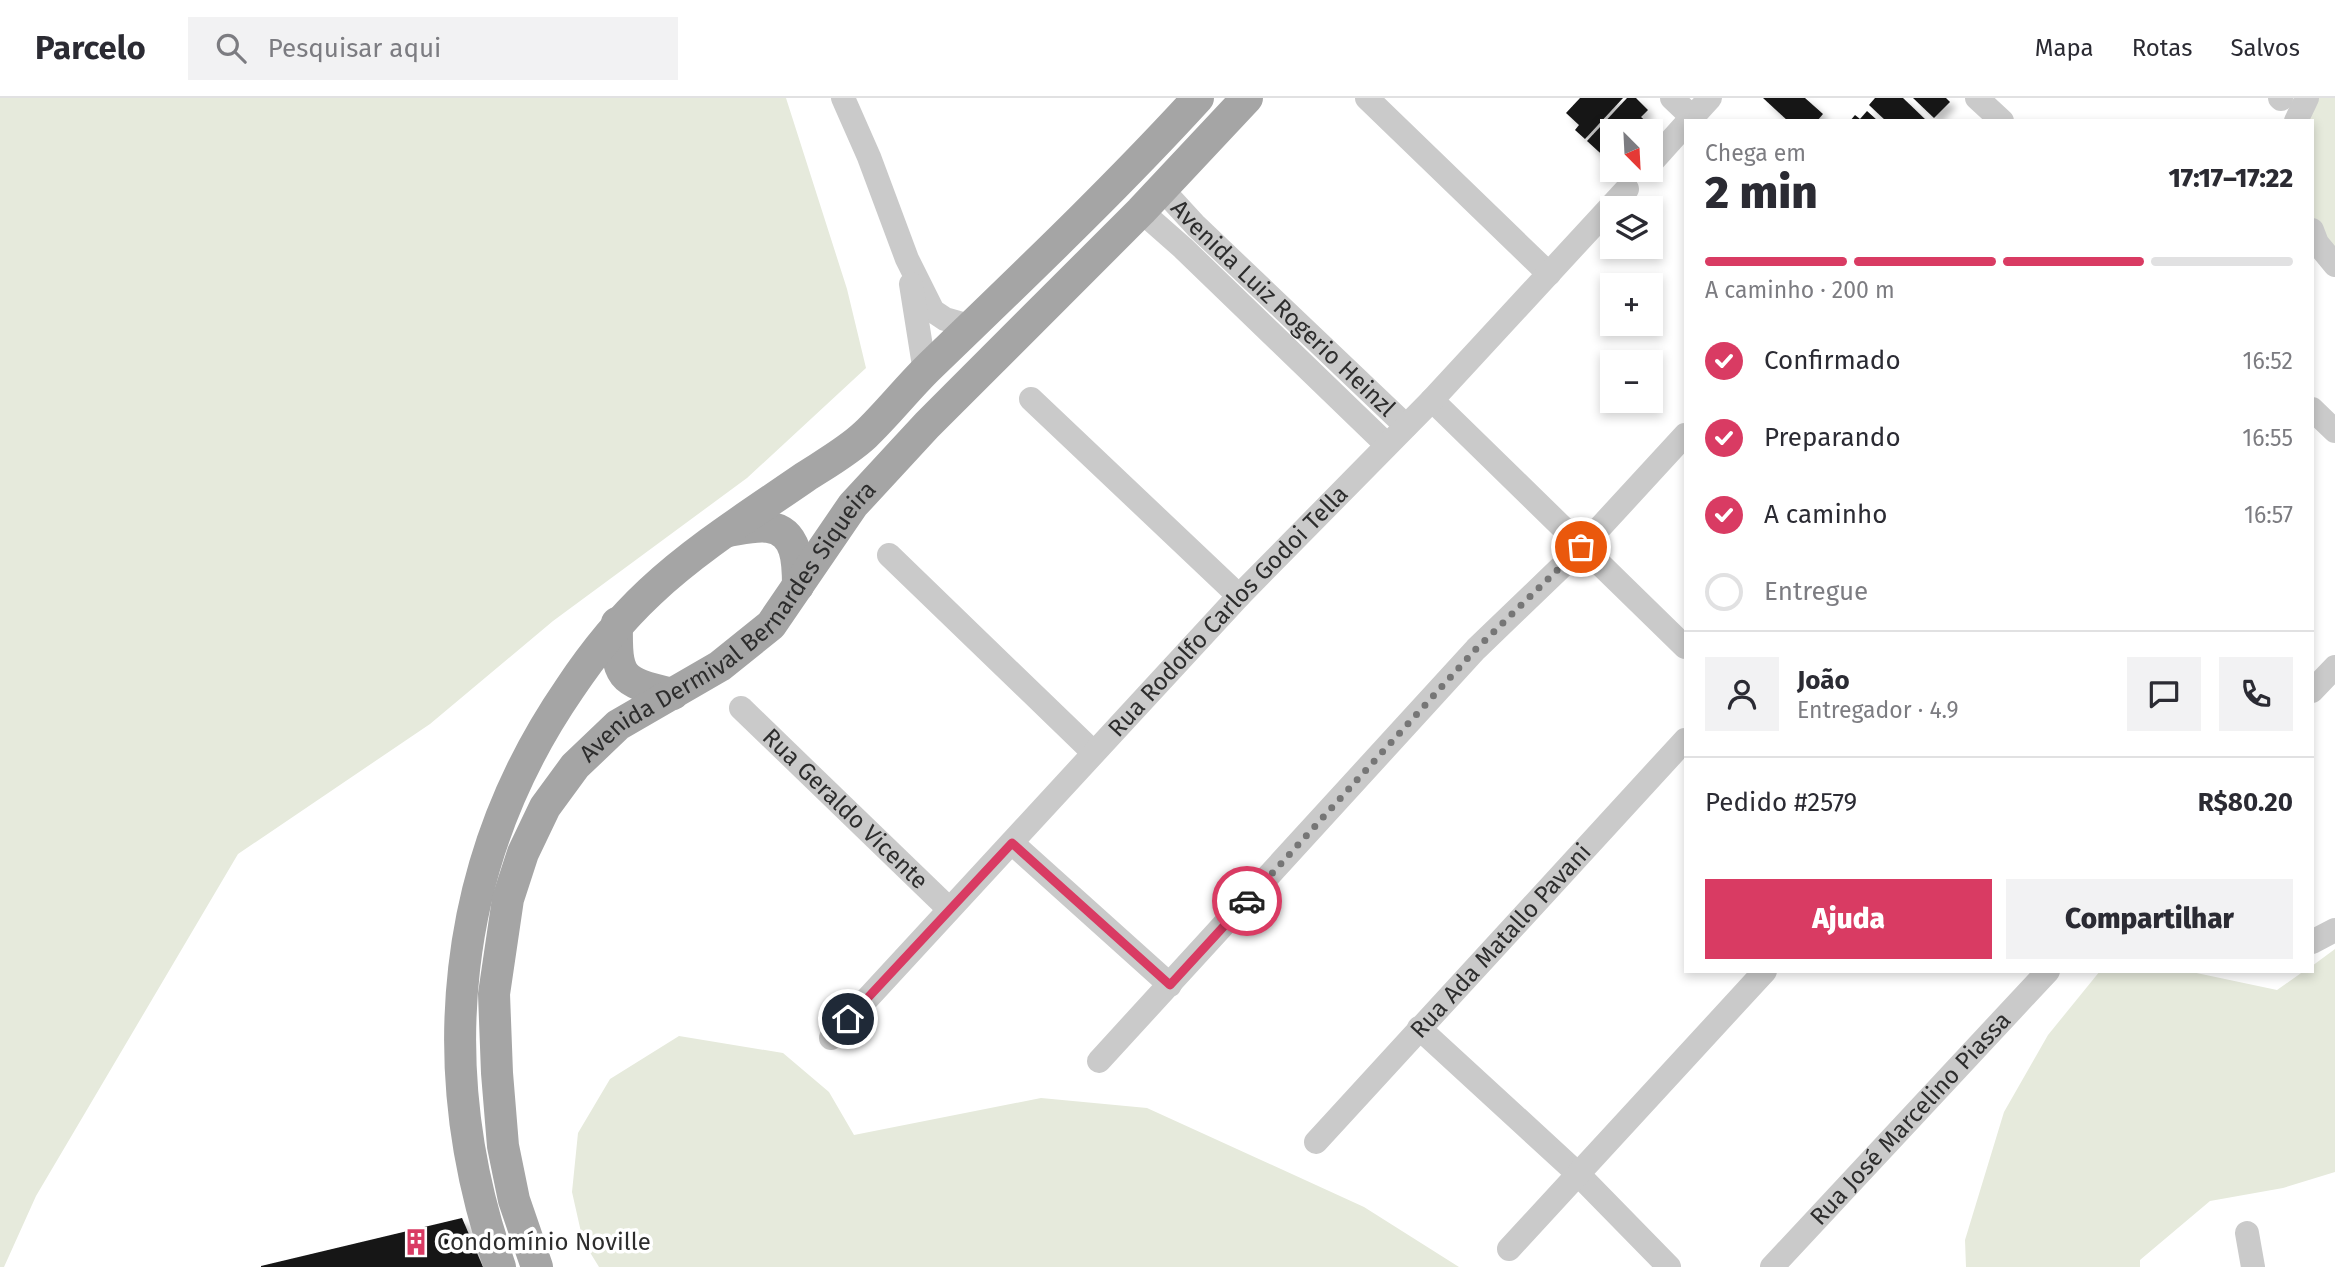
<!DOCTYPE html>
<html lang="pt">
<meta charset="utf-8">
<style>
body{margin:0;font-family:"Fira Sans",sans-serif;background:#f2f2f3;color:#2b2b33;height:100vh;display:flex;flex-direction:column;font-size:26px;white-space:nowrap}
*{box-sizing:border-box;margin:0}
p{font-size:23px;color:#7c7c81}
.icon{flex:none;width:38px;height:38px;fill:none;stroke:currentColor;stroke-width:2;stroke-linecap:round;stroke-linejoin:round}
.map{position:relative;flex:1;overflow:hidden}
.side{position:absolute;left:1684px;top:21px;width:630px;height:854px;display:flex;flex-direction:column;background:#fff;border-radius:0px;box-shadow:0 4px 10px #0003}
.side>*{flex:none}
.needle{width:46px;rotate:156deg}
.controls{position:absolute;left:1600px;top:21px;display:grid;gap:14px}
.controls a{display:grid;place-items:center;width:63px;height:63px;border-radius:0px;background:#fff;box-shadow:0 4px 10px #0003;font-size:35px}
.pin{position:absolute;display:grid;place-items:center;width:60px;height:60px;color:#fff;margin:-30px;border:4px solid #fff;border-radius:50%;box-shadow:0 2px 7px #0007}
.courier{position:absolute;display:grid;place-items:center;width:70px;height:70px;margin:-35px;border:5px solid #d93b63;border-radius:50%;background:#fff;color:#222;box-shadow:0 2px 9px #0007}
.head em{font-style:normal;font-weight:800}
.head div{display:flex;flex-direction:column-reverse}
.head{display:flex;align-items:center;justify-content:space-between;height:119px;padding:0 21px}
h1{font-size:46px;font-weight:800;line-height:52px}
.bar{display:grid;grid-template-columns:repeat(4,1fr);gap:10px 7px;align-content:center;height:84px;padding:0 21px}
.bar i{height:9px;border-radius:5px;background:#e1e1e2}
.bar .active{background:#d93b63}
.bar p{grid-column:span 4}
.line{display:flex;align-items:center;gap:18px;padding:0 21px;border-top:2px solid #e1e1e2}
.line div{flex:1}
.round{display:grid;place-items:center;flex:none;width:74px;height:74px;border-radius:0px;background:#f2f2f3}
ol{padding:0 21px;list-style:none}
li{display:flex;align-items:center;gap:21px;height:77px}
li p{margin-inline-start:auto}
li .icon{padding:7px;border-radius:50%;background:#d93b63;color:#fff;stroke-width:4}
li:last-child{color:#7c7c81}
li i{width:38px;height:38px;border:4px solid #e1e1e2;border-radius:50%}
.action{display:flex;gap:14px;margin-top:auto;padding:14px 21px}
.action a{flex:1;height:80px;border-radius:0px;background:#d93b63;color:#fff;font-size:28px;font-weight:800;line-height:80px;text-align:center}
.action a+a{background:#f2f2f3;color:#2b2b33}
header{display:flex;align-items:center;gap:42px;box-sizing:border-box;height:98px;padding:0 35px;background:#fff;border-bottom:2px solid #e1e1e2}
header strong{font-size:33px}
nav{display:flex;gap:38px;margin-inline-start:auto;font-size:24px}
.search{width:490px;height:63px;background:#f2f2f3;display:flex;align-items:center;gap:18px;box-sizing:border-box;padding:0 24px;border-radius:0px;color:#7c7c81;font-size:26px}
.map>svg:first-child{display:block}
.green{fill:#e6eadc}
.building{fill:#141414;filter:url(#shadow)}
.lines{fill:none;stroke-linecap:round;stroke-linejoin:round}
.minor{stroke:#cacaca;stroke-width:24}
.major{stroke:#a5a5a5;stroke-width:32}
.done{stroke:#767676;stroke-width:7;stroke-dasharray:0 12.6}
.route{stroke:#d93b63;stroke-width:9}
.labels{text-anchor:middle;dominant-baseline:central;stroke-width:7;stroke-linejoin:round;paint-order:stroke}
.street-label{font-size:24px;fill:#2d2d2d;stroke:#fff}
.poi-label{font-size:24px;fill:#2d2d2d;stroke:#fff;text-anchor:start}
</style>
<header>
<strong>Parcelo</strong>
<div class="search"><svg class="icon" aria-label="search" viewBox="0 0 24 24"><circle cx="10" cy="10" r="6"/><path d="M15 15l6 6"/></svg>Pesquisar aqui</div>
<nav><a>Mapa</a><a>Rotas</a><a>Salvos</a></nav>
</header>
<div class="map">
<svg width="2335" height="1169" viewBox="0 0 2335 1169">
<defs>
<filter id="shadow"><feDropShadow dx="6" dy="6" stdDeviation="3.5" flood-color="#0004"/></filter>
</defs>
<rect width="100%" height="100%" fill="#fff"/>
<g class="green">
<polygon points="0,0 786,0 847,191 866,270 747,380 553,523 430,626 238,756 36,1098 4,1169 0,1169"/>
<polygon points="2307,0 2335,0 2335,167 2312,132 2312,23 2296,23"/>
<polygon points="2335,851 2335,1074 2283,1090 2210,1103 2140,1162 2140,1169 1966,1169 1965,1142 2004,1014 2048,937 2100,873 2187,873 2277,892 2304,873 2312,873 2312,868"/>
<polygon points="679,938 783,955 829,994 854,1037 1041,1000 1147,1010 1364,1109 1459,1169 599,1169 583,1143 572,1094 578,1035 610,981"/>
</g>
<g class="building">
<polygon points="1580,0 1623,0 1585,41 1575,32 1579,27 1566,15"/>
<polygon points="1627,0 1636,0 1648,12 1641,19 1650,27 1645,33 1612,33 1612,60 1609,63 1587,43"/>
<polygon points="1763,0 1805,0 1823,16 1817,23 1788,23"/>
<polygon points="1875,0 1903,0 1927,23 1886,23 1869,7"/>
<polygon points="1913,0 1946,0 1950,4 1934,20"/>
<polygon points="1867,13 1878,23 1850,23 1855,17 1860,21"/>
<polygon points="462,1120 483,1169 261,1169 261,1168"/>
</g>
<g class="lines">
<g class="minor">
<polyline points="843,0 869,59 907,161 933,213 945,221 973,229"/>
<polyline points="1367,0 1549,176"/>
<polyline points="1672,0 1692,19"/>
<polyline points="1977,0 2002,23"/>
<polyline points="2280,0 2281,1"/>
<polyline points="1689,23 1710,0"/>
<polyline points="2296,23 2307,0"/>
<polyline points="1650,66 1685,27"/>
<path id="s1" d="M1162,91L1196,128L1406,328"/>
<polyline points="1141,113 1183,150 1387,347"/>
<polyline points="2312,132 2317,145 2335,167"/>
<polyline points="911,186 925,274"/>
<polyline points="1031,301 1239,498"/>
<polyline points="1432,302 1685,549"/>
<polyline points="2312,311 2335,333"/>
<polyline points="889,457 1093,654"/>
<polyline points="2312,593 2335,569"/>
<path id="s2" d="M741,610L949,811"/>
<polyline points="1012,745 1170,887"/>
<polyline points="2312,844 2335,832"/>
<polyline points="1419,930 1578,1076 1669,1169"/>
<path id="s3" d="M831,940L1239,498L1432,302L1627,91"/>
<polyline points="1099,963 1476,551 1582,449 1685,337"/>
<path id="s4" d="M1316,1044L1685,642"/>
<polyline points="2247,1135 2253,1169"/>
<polyline points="1509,1151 1765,873"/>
<path id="s5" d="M1772,1169L2048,873"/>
</g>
<g class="major">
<path d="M729,433C741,431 757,427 768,429C798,433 798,465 798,488"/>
<path d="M617,525C616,579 619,584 673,596"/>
<path d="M500,1169C431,971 450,764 570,590C594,554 619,523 650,494C697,450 753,415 805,379C825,366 848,353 865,337C887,316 905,293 926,272C1018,183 1112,94 1198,0"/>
<path id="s6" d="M537,1169L514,1102L503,1048L497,975L494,896L508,801L523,755L545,709L575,668L618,627L720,568L771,527L853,407L927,327L1141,113L1247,0"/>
</g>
</g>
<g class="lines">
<polyline class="done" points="1247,803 1476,551 1581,449"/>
<polyline class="route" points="848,921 1012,745 1170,887 1247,803"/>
</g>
<defs>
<symbol id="building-bare" viewBox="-9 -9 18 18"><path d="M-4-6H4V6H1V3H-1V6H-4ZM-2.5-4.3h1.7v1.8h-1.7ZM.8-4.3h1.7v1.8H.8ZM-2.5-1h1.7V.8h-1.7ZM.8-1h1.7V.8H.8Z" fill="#d93b63" stroke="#fff" stroke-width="2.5" paint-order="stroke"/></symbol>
</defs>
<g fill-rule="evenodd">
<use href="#building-bare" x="397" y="1125" width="38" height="38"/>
</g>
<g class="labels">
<g class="street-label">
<text stroke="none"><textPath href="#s1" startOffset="170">Avenida Luiz Rogerio Heinzl</textPath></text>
<text stroke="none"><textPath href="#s3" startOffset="583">Rua Rodolfo Carlos Godoi Tella</textPath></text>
<text stroke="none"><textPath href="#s6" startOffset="738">Avenida Dermival Bernardes Siqueira</textPath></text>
<text stroke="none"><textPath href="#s2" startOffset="145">Rua Geraldo Vicente</textPath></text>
<text stroke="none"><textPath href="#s4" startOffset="273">Rua Ada Matallo Pavani</textPath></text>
<text stroke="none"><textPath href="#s5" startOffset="203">Rua José Marcelino Piassa</textPath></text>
</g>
<g class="poi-label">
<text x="437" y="1144">Condomínio Noville</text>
</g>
</g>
</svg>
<div class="controls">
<a><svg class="needle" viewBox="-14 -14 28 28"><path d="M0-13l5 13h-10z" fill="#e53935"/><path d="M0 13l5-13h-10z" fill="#7c7c81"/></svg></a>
<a><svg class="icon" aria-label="layers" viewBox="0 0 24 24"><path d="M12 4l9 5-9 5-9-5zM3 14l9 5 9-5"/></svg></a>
<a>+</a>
<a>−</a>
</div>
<div class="pin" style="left:1581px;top:449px;background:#ea580c"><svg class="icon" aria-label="bag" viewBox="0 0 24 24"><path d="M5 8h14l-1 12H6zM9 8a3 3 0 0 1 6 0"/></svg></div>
<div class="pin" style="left:848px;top:921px;background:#1f2937"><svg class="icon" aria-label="home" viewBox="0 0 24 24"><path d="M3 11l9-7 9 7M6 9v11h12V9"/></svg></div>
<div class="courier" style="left:1247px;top:803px"><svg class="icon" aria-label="car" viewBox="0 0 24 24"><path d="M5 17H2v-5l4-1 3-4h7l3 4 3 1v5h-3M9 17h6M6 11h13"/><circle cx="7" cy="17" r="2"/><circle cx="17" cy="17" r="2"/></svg></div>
<section class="side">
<div class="head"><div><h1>2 min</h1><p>Chega em</p></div><em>17:17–17:22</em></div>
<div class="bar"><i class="active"></i><i class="active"></i><i class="active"></i><i></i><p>A caminho · 200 m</p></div>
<ol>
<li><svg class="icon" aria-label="check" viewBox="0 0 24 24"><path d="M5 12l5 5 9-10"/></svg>Confirmado<p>16:52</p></li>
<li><svg class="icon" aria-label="check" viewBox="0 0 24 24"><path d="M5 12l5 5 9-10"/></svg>Preparando<p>16:55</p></li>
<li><svg class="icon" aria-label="check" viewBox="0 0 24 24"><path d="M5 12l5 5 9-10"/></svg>A caminho<p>16:57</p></li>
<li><i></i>Entregue</li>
</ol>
<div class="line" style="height:126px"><a class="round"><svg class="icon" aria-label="person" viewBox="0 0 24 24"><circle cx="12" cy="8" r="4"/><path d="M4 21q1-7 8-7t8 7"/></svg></a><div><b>João</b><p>Entregador · 4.9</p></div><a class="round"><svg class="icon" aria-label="chat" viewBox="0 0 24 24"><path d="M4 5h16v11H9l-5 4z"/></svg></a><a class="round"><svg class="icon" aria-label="phone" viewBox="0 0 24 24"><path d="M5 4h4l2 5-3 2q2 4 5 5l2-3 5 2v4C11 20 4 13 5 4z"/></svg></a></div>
<div class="line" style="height:91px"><div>Pedido #2579</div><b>R$80.20</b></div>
<div class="action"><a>Ajuda</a><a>Compartilhar</a></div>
</section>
</div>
